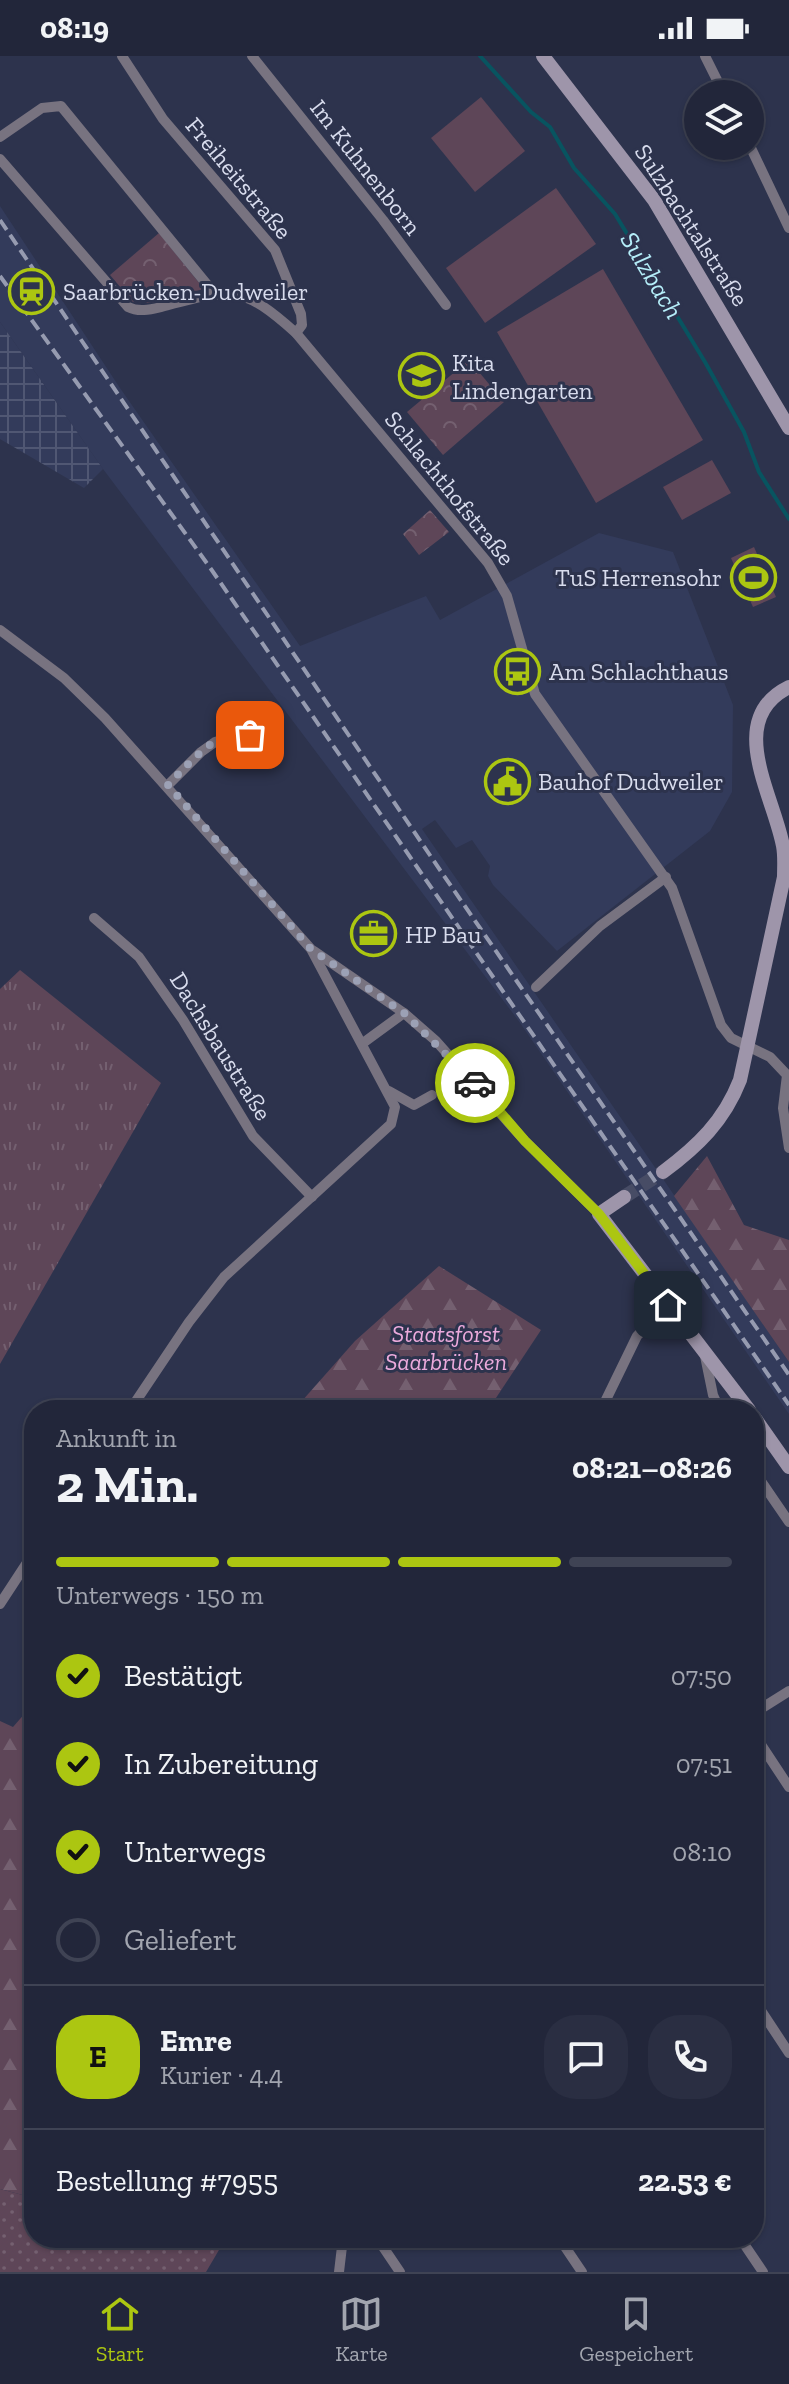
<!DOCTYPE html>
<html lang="de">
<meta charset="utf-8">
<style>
body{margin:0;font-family:"Zilla Slab",serif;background:#2a2e42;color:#f1f3f6;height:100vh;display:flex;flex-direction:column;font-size:30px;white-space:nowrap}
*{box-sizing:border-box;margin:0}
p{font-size:26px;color:#a2a5af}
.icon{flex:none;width:44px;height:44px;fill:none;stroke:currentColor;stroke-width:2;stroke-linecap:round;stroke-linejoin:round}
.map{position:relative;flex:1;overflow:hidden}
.side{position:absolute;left:24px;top:1344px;width:740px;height:848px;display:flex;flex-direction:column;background:#22263a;border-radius:32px;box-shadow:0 2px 6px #0004,0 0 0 2px #3f4354}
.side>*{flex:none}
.tools{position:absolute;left:684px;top:24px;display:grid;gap:16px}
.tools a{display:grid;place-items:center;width:80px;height:80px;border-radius:50%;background:#22263a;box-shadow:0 2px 6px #0004,0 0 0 2px #3f4354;font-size:40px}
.pin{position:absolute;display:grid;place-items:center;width:68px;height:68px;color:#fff;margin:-34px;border-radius:16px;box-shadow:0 4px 12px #0006}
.courier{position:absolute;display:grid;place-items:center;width:80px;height:80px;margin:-40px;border:6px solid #acc611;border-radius:50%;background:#fff;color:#222;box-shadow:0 2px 10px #0007}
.overview em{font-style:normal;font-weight:700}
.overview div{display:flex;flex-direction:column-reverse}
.overview{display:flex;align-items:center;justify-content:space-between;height:136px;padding:0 32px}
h1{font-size:52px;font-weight:700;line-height:60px}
.bar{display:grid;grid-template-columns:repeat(4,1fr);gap:12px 8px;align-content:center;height:96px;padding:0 32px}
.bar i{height:10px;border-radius:6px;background:#3f4354}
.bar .active{background:#acc611}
.bar p{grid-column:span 4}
.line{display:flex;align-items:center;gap:20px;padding:0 32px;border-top:2px solid #3f4354}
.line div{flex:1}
.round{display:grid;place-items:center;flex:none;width:84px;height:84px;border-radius:32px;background:#2a2e42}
ol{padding:0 32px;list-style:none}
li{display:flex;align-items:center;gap:24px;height:88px}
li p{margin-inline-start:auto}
li .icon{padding:8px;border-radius:50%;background:#acc611;color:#111;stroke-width:4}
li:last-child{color:#a2a5af}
li i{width:44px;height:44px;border:4px solid #3f4354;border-radius:50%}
.status{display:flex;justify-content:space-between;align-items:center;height:56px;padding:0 40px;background:#22263a;direction:ltr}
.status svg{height:22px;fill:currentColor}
.dock{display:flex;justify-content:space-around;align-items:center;height:112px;border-top:2px solid #3f4354;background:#22263a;font-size:22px;color:#a2a5af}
.dock a{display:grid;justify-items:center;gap:4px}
.dock .active{color:#acc611}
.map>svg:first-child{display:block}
.built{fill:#333b5b}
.industrial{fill:url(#industrial-grid)}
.grass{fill:url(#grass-tufts)}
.forest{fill:url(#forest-firs)}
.park{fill:url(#park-crowns)}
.garden{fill:url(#garden-dots)}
.pitch{fill:#5e4658}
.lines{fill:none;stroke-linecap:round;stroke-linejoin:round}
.stream{stroke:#085460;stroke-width:4}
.secondary-tunnel{stroke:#474c65;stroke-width:14;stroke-dasharray:14 7;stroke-linecap:butt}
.street{stroke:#787380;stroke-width:10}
.secondary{stroke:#9e95aa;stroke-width:14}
.rail{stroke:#969bb0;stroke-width:4;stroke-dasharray:12 6;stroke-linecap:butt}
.done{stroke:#9ca1b5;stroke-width:8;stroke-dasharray:0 14.4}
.route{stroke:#acc611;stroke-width:10}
.labels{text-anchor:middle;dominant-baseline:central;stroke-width:6;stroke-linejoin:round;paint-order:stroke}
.street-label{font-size:24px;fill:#d8dced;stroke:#2d334d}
.poi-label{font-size:24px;fill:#d8dced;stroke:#2d334d;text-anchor:start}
.park-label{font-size:24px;font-style:italic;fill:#ebaadc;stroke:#2d334d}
.water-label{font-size:26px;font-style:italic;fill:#b5eef9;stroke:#2d334d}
</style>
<div class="status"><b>08:19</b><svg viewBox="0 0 49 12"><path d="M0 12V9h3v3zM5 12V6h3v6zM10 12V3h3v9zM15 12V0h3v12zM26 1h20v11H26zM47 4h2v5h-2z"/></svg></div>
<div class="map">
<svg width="789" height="2216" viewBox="0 0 789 2216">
<defs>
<pattern id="industrial-grid" width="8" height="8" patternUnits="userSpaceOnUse" patternTransform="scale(2)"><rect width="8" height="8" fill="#333b5b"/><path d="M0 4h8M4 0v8" fill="none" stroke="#505773"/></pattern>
<pattern id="grass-tufts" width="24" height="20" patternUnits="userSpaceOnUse" patternTransform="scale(2)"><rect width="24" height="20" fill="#5e4658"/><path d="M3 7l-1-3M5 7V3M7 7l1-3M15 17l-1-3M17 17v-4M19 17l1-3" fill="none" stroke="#746070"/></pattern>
<pattern id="forest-firs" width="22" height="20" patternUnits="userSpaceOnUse" patternTransform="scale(2)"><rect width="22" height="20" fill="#5e4658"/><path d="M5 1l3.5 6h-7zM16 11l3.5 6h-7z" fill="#746070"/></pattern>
<pattern id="park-crowns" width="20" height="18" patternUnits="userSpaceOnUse" patternTransform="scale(2)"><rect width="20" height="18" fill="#5e4658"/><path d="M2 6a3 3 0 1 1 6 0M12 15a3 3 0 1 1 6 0" fill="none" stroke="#746070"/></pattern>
<pattern id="garden-dots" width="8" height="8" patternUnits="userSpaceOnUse" patternTransform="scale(2)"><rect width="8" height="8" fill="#5e4658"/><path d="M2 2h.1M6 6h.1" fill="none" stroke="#746070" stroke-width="1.8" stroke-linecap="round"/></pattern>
</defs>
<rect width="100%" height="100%" fill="#2d334d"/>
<polygon class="built" points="0,150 120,332 300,590 426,540 440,564 599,477 673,496 733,649 732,736 710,775 557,895 493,829 488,820 490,810 472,784 456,792 435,764 422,773 789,1306 789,1358 518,964 103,413 0,266"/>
<polygon class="industrial" points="0,266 103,413 84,432 0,383"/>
<polygon class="grass" points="20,914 161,1027 0,1308 0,933"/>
<g class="forest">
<polygon points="707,1100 744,1169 789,1184 789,1306 674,1140"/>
<polygon points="439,1210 541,1274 488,1354 294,1354 355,1285"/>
<polygon points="34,1647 34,2142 0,2133 0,1665 13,1671"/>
</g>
<g class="park">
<polygon points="159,177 204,233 151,247 133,246 110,219"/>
<polygon points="469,304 504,346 443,399 407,356"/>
<polygon points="430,454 449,476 419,499 403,478"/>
</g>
<polygon class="garden" points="0,2133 34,2142 34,2182 226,2182 206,2216 0,2216"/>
<g class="pitch">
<polygon points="481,41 525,95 475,136 431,82"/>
<polygon points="556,132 596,188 485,267 446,212"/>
<polygon points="603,213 703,384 596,447 497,276"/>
<polygon points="712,404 731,437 682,464 663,431"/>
<polygon points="754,491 776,541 753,551 731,502"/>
</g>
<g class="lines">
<polyline class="stream" points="480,0 531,56 550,71 574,112 615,158 705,306 744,376 759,416 789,463"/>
<polyline class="secondary-tunnel" points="624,1141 663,1116"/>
<g class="street">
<polyline points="122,0 163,63 275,194 301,258 302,269 296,277"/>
<polyline points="252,0 383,164 446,249"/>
<polyline points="705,0 724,38"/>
<polyline points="0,81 42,52 61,50 214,237"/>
<polyline points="750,90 789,172"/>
<path d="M0,103L128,251C140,257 152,253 165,250C233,232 242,229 296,277L488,507L507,540L535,638L672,832L721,969L731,982L770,1001L787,1019L783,1052L789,1092"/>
<polyline points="0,574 64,622 105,662 311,893 395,1051 391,1068 224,1221 189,1266 130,1354"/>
<polyline points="168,729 201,696 215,686 244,677 256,685"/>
<polyline points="94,862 139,901 183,964 253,1080 312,1141"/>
<polyline points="314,895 404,957 436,985 525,1085 599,1158"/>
<polyline points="536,931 600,870 666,821"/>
<polyline points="363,987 404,957"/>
<polyline points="389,1035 414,1049 432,1039"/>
<polyline points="705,1300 713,1339 720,1354"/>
<polyline points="601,1354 637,1280 668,1249"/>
<polyline points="754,1415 789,1466"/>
<polyline points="0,1548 34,1496"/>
<polyline points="754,1657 789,1635"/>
<polyline points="754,1678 789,1731"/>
<polyline points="754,1944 789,1997"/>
<polyline points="377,2182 400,2216"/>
<polyline points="559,2182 582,2216"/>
<polyline points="740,2182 763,2216"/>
<polyline points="339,2216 343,2182"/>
</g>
<g class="secondary">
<polyline points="543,0 654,144 789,372"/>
<path d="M663,1116C698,1090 724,1065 740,1024L784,821C784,811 785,800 783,790C774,740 724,663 789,631"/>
<polyline points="624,1141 599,1158 749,1354"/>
<polyline points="754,1361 789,1411"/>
</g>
<g class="rail">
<polyline points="0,164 442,817 789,1319"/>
<polyline points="0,220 211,513 789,1349"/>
</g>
</g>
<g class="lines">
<path class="done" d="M250,679C220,668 186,711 168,729L311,893L404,957L475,1027"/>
<polyline class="route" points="475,1027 525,1085 599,1158 668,1249"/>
</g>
<defs>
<symbol id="station-ring" viewBox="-11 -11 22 22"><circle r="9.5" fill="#2d334d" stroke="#acc611" stroke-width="1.5"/><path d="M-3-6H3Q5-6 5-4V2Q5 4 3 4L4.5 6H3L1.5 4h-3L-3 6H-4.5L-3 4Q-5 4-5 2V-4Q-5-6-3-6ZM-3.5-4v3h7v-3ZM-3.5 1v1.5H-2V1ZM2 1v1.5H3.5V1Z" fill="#acc611"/></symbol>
<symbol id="school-ring" viewBox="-11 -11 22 22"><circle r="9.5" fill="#2d334d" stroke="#acc611" stroke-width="1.5"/><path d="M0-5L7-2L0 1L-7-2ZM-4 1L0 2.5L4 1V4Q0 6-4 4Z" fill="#acc611"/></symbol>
<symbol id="stadium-ring" viewBox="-11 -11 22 22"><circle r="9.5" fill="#2d334d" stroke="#acc611" stroke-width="1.5"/><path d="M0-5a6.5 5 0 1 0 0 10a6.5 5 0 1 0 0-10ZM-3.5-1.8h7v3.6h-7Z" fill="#acc611"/></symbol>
<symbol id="bus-ring" viewBox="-11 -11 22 22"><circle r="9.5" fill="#2d334d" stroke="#acc611" stroke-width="1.5"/><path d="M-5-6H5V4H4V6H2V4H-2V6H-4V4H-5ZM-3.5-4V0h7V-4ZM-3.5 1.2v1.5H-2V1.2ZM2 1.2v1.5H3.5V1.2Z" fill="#acc611"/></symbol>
<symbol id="civic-ring" viewBox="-11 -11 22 22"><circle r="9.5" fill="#2d334d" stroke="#acc611" stroke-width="1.5"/><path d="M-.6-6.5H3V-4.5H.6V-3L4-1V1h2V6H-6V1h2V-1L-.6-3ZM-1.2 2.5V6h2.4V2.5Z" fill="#acc611"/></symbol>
<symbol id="office-ring" viewBox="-11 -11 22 22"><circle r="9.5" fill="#2d334d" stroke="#acc611" stroke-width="1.5"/><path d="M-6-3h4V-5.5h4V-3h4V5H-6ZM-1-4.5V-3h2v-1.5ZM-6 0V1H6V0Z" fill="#acc611"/></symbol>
</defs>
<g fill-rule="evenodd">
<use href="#station-ring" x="6" y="210" width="51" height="51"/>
<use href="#school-ring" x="396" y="294" width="51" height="51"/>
<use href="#stadium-ring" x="728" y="496" width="51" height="51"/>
<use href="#bus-ring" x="492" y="590" width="51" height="51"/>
<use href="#civic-ring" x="482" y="700" width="51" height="51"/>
<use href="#office-ring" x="348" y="852" width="51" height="51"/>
</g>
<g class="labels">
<g class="street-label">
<text transform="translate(366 111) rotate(52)">Im Kuhnenborn</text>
<text transform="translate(239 122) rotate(50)">Freiheitstraße</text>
<text transform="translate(692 169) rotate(57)">Sulzbachtalstraße</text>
<text transform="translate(450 432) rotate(51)">Schlachthofstraße</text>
<text transform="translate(221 990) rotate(58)">Dachsbaustraße</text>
</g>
<g class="poi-label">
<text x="63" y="235">Saarbrücken-Dudweiler</text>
<text x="452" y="306">Kita<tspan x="452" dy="28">Lindengarten</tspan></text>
<text x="722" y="521" text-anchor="end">TuS Herrensohr</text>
<text x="549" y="615">Am Schlachthaus</text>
<text x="538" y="725">Bauhof Dudweiler</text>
<text x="405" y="878">HP Bau</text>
</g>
<g class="park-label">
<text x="446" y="1277">Staatsforst<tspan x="446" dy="28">Saarbrücken</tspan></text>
</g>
<g class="water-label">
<text transform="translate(652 219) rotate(59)">Sulzbach</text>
</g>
</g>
</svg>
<div class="tools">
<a><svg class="icon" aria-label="layers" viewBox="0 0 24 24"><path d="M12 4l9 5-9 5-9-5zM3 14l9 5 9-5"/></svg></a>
</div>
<div class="pin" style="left:250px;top:679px;background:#ea580c"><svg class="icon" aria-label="bag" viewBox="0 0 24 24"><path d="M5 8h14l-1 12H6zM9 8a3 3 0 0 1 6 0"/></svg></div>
<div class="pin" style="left:668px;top:1249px;background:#1f2937"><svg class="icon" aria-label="home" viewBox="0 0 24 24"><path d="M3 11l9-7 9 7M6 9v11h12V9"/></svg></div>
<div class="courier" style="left:475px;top:1027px"><svg class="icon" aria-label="car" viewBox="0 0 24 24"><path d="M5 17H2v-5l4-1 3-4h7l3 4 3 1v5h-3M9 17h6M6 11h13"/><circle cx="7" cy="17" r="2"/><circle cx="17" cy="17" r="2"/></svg></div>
<section class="side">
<div class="overview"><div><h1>2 Min.</h1><p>Ankunft in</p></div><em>08:21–08:26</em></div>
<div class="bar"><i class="active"></i><i class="active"></i><i class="active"></i><i></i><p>Unterwegs · 150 m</p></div>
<ol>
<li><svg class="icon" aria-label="check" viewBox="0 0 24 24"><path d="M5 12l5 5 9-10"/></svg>Bestätigt<p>07:50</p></li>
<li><svg class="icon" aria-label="check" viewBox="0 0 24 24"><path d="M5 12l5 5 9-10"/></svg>In Zubereitung<p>07:51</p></li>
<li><svg class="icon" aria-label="check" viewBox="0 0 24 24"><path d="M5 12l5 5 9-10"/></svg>Unterwegs<p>08:10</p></li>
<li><i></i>Geliefert</li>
</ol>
<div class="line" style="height:144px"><b class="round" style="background:#acc611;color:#111">E</b><div><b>Emre</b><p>Kurier · 4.4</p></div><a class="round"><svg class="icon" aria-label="chat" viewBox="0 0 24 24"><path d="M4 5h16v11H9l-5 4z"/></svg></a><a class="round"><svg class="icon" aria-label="phone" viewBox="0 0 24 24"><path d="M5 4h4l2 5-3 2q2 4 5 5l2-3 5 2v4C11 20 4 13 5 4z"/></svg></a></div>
<div class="line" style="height:104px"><div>Bestellung #7955</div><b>22.53 €</b></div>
</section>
</div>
<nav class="dock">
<a class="active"><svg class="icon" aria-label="home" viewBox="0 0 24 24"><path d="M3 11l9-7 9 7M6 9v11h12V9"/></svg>Start</a>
<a><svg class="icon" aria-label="map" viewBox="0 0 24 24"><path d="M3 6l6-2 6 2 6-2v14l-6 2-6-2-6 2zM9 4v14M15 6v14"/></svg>Karte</a>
<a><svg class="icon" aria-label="saved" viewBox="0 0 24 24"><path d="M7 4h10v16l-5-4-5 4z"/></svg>Gespeichert</a>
</nav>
